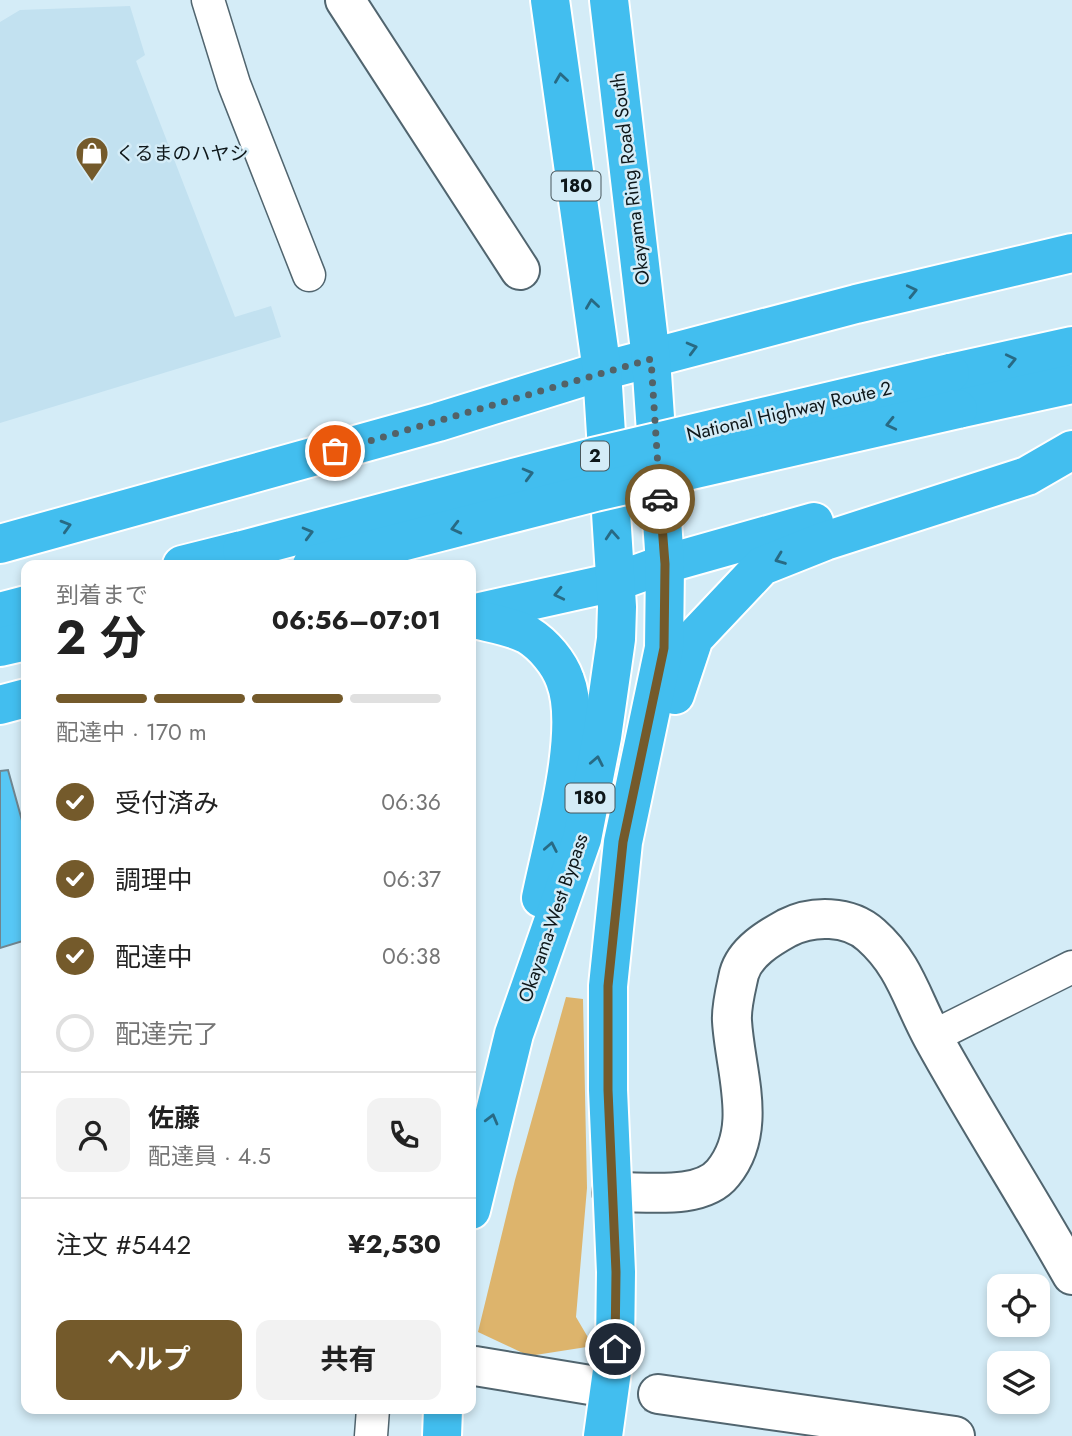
<!DOCTYPE html>
<html lang="ja">
<meta charset="utf-8">
<style>
body{margin:0;font-family:Jost,"Noto Sans JP",sans-serif;background:#f2f2f2;color:#222;height:100vh;display:flex;flex-direction:column;font-size:26px;white-space:nowrap}
*{box-sizing:border-box;margin:0}
p{font-size:23px;color:#767676}
.icon{flex:none;width:38px;height:38px;fill:none;stroke:currentColor;stroke-width:2;stroke-linecap:round;stroke-linejoin:round}
.map{position:relative;flex:1;overflow:hidden}
.details{position:absolute;left:21px;top:560px;width:455px;height:854px;display:flex;flex-direction:column;background:#fff;border-radius:14px;box-shadow:0 4px 10px #0003}
.details>*{flex:none}
.tools{position:absolute;left:987px;top:1274px;display:grid;gap:14px}
.tools a{display:grid;place-items:center;width:63px;height:63px;border-radius:14px;background:#fff;box-shadow:0 4px 10px #0003;font-size:35px}
.pin{position:absolute;display:grid;place-items:center;width:60px;height:60px;color:#fff;margin:-30px;border:4px solid #fff;border-radius:50%;box-shadow:0 2px 7px #0007}
.courier{position:absolute;display:grid;place-items:center;width:70px;height:70px;margin:-35px;border:5px solid #745a2b;border-radius:50%;background:#fff;color:#222;box-shadow:0 2px 9px #0007}
.summary em{font-style:normal;font-weight:700}
.summary div{display:flex;flex-direction:column-reverse}
.summary{display:flex;align-items:center;justify-content:space-between;height:119px;padding:0 35px}
h1{font-size:46px;font-weight:700;line-height:52px}
.bar{display:grid;grid-template-columns:repeat(4,1fr);gap:10px 7px;align-content:center;height:84px;padding:0 35px}
.bar i{height:9px;border-radius:5px;background:#e0e0e0}
.bar .on{background:#745a2b}
.bar p{grid-column:span 4}
.line{display:flex;align-items:center;gap:18px;padding:0 35px;border-top:2px solid #e0e0e0}
.line div{flex:1}
.round{display:grid;place-items:center;flex:none;width:74px;height:74px;border-radius:14px;background:#f2f2f2}
ol{padding:0 35px;list-style:none}
li{display:flex;align-items:center;gap:21px;height:77px}
li p{margin-inline-start:auto}
li .icon{padding:7px;border-radius:50%;background:#745a2b;color:#fff;stroke-width:4}
li:last-child{color:#767676}
li i{width:38px;height:38px;border:4px solid #e0e0e0;border-radius:50%}
.button{display:flex;gap:14px;margin-top:auto;padding:14px 35px}
.button a{flex:1;height:80px;border-radius:14px;background:#745a2b;color:#fff;font-size:28px;font-weight:700;line-height:80px;text-align:center}
.button a+a{background:#f2f2f2;color:#222}
.map>svg:first-child{display:block}
.built{fill:#c2e1f0}
.green{fill:#ddb46c}
.building{fill:#57c7f5;stroke:#70858f;stroke-width:2}
.lines{fill:none;stroke-linecap:round;stroke-linejoin:round}
.secondary-tunnel{stroke:#b6ccd6;stroke-width:38;stroke-dasharray:38 19;stroke-linecap:butt}
.street-casing{stroke:#51656f;stroke-width:35}
.secondary-casing{stroke:#51656f;stroke-width:42}
.highway-casing{stroke:#fff;stroke-width:42}
.street{stroke:#fff;stroke-width:32}
.secondary{stroke:#fff;stroke-width:38}
.highway{stroke:#42beef;stroke-width:38}
.highway-bridge-casing{stroke:#fff;stroke-width:42;stroke-linecap:butt}
.highway-bridge{stroke:#42beef;stroke-width:38}
.oneway{stroke:#286a84}
.done{stroke:#536267;stroke-width:7;stroke-dasharray:0 12.6}
.route{stroke:#745a2b;stroke-width:9}
.labels{text-anchor:middle;dominant-baseline:central;stroke-width:5;stroke-linejoin:round;paint-order:stroke}
.shield{fill:#d4ecf7;stroke:#49575c;stroke-width:2}
.shield-label{font-size:18px;font-weight:bold;fill:#0e171a}
.poi-label{font-size:19px;fill:#0e171a;stroke:#d4ecf7;text-anchor:start}
.street-label{font-size:19px;fill:#0e171a;stroke:#d4ecf7}
</style>
<div class="map">
<svg width="1072" height="1436" viewBox="0 0 1072 1436">
<rect width="100%" height="100%" fill="#d4ecf7"/>
<polygon class="built" points="130,6 145,55 136,61 235,317 271,306 281,337 0,423 0,22 20,10"/>
<polygon class="green" points="566,997 583,999 587,1188 576,1317 593,1346 529,1356 478,1332 515,1180"/>
<polygon class="building" points="8,770 26,835 26,940 0,948 0,771"/>
<g class="lines">
<polyline class="secondary-tunnel" points="590,1385 658,1394"/>
<defs>
<g id="street">
<polyline points="208,0 234,84 309,275"/>
<polyline points="932,1037 1072,967"/>
<polyline points="371,1436 373,1409"/>
</g>
<g id="secondary">
<polyline points="345,0 520,270"/>
<path d="M612,1192C644,1191 701,1201 723,1173C759,1129 735,1072 732,1021C731,1007 736,988 739,974C745,952 769,938 787,928C812,915 849,915 871,935C905,965 912,1000 933,1038C977,1118 1027,1195 1072,1275"/>
<polyline points="475,1366 590,1385"/>
<polyline points="658,1394 955,1436"/>
</g>
<g id="highway">
<polyline points="950,373 1072,346"/>
<polyline points="958,409 1072,384"/>
<polyline points="0,544 438,422 602,371 856,304 1072,253"/>
<polyline points="182,565 242,550"/>
<polyline points="0,612 26,605"/>
<polyline points="471,614 615,582 665,564 814,522"/>
<path d="M471,618C488,623 512,626 528,635C544,645 559,663 565,680C585,731 552,843 541,898"/>
<polyline points="0,647 26,641"/>
<polyline points="675,695 694,638 762,566 825,541 1027,476 1072,450"/>
<polyline points="0,705 26,698"/>
<polyline points="471,1210 514,1034 582,839 602,737 616,639 617,607 602,371 550,0"/>
<polyline points="442,1436 443,1409"/>
<polyline points="603,1436 615,1349 616,1272 608,1090 608,986 623,842 664,648 665,564 651,359 609,0"/>
</g>
</defs>
<use href="#street" class="street-casing"/>
<use href="#secondary" class="secondary-casing"/>
<use href="#highway" class="highway-casing"/>
<use href="#street" class="street"/>
<use href="#secondary" class="secondary"/>
<use href="#highway" class="highway"/>
<defs>
<g id="highway-bridge">
<polyline points="242,550 593,457 950,373"/>
<polyline points="312,565 595,492 958,409"/>
</g>
</defs>
<use href="#highway-bridge" class="highway-bridge-casing"/>
<use href="#highway-bridge" class="highway-bridge"/>
</g>
<defs><path id="oneway-chevron" d="M-2-3.5L2.5 0L-2 3.5" fill="none" stroke-width="1.6" stroke-linecap="round" stroke-linejoin="round" transform="scale(1.75)"/></defs>
<g class="oneway">
<use href="#oneway-chevron" transform="translate(561 78) rotate(-98)"/>
<use href="#oneway-chevron" transform="translate(912 291) rotate(-13)"/>
<use href="#oneway-chevron" transform="translate(592 304) rotate(-98)"/>
<use href="#oneway-chevron" transform="translate(692 348) rotate(-15)"/>
<use href="#oneway-chevron" transform="translate(1011 360) rotate(-13)"/>
<use href="#oneway-chevron" transform="translate(891 424) rotate(167)"/>
<use href="#oneway-chevron" transform="translate(528 474) rotate(-15)"/>
<use href="#oneway-chevron" transform="translate(66 526) rotate(-16)"/>
<use href="#oneway-chevron" transform="translate(456 528) rotate(166)"/>
<use href="#oneway-chevron" transform="translate(308 533) rotate(-15)"/>
<use href="#oneway-chevron" transform="translate(612 535) rotate(-94)"/>
<use href="#oneway-chevron" transform="translate(780 559) rotate(159)"/>
<use href="#oneway-chevron" transform="translate(559 594) rotate(167)"/>
<use href="#oneway-chevron" transform="translate(597 761) rotate(-79)"/>
<use href="#oneway-chevron" transform="translate(551 847) rotate(-79)"/>
<use href="#oneway-chevron" transform="translate(492 1119) rotate(-75)"/>
</g>
<g class="lines">
<polyline class="done" points="335,451 651,359 660,499"/>
<polyline class="route" points="615,1349 616,1272 608,1090 608,986 623,842 664,648 665,564 660,499"/>
</g>
<defs>
<symbol id="shop-pin" viewBox="-11 -11 22 30"><path d="M0 17L-7.5 6A9.5 9.5 0 1 1 7.5 6Z" fill="#745a2b" stroke="#d4ecf7"/><path d="M-5-2.5h2.3a2.7 3.5 0 0 1 5.4 0H5L5.5 6h-11ZM-1.5-2.5h3a1.5 2.3 0 0 0-3 0Z" fill="#fff"/></symbol>
</defs>
<g fill-rule="evenodd">
<use href="#shop-pin" x="73" y="134" width="38" height="52"/>
</g>
<g class="labels">
<g class="shield">
<rect x="551.5" y="171.5" width="49" height="29" rx="5"/>
<rect x="581" y="441.5" width="28" height="29" rx="5"/>
<rect x="565.5" y="783.5" width="49" height="29" rx="5"/>
</g>
<g class="shield-label">
<text x="576" y="186">180</text>
<text x="595" y="456">2</text>
<text x="590" y="798">180</text>
</g>
<g class="poi-label">
<text x="116" y="153">くるまのハヤシ</text>
</g>
<g class="street-label">
<text transform="translate(630 179) rotate(-97)">Okayama Ring Road South</text>
<text transform="translate(789 411) rotate(-13)">National Highway Route 2</text>
<text transform="translate(553 918) rotate(-71)">Okayama-West Bypass</text>
</g>
</g>
</svg>
<div class="tools">
<a><svg class="icon" aria-label="locate" viewBox="0 0 24 24"><circle cx="12" cy="12" r="6"/><path d="M12 2v4M12 18v4M2 12h4M18 12h4"/></svg></a>
<a><svg class="icon" aria-label="layers" viewBox="0 0 24 24"><path d="M12 4l9 5-9 5-9-5zM3 14l9 5 9-5"/></svg></a>
</div>
<div class="pin" style="left:335px;top:451px;background:#ea580c"><svg class="icon" aria-label="bag" viewBox="0 0 24 24"><path d="M5 8h14l-1 12H6zM9 8a3 3 0 0 1 6 0"/></svg></div>
<div class="pin" style="left:615px;top:1349px;background:#1f2937"><svg class="icon" aria-label="home" viewBox="0 0 24 24"><path d="M3 11l9-7 9 7M6 9v11h12V9"/></svg></div>
<div class="courier" style="left:660px;top:499px"><svg class="icon" aria-label="car" viewBox="0 0 24 24"><path d="M5 17H2v-5l4-1 3-4h7l3 4 3 1v5h-3M9 17h6M6 11h13"/><circle cx="7" cy="17" r="2"/><circle cx="17" cy="17" r="2"/></svg></div>
<section class="details">
<div class="summary"><div><h1>2 分</h1><p>到着まで</p></div><em>06:56–07:01</em></div>
<div class="bar"><i class="on"></i><i class="on"></i><i class="on"></i><i></i><p>配達中 · 170 m</p></div>
<ol>
<li><svg class="icon" aria-label="check" viewBox="0 0 24 24"><path d="M5 12l5 5 9-10"/></svg>受付済み<p>06:36</p></li>
<li><svg class="icon" aria-label="check" viewBox="0 0 24 24"><path d="M5 12l5 5 9-10"/></svg>調理中<p>06:37</p></li>
<li><svg class="icon" aria-label="check" viewBox="0 0 24 24"><path d="M5 12l5 5 9-10"/></svg>配達中<p>06:38</p></li>
<li><i></i>配達完了</li>
</ol>
<div class="line" style="height:126px"><a class="round"><svg class="icon" aria-label="person" viewBox="0 0 24 24"><circle cx="12" cy="8" r="4"/><path d="M4 21q1-7 8-7t8 7"/></svg></a><div><b>佐藤</b><p>配達員 · 4.5</p></div><a class="round"><svg class="icon" aria-label="phone" viewBox="0 0 24 24"><path d="M5 4h4l2 5-3 2q2 4 5 5l2-3 5 2v4C11 20 4 13 5 4z"/></svg></a></div>
<div class="line" style="height:91px"><div>注文 #5442</div><b>¥2,530</b></div>
<div class="button"><a>ヘルプ</a><a>共有</a></div>
</section>
</div>
